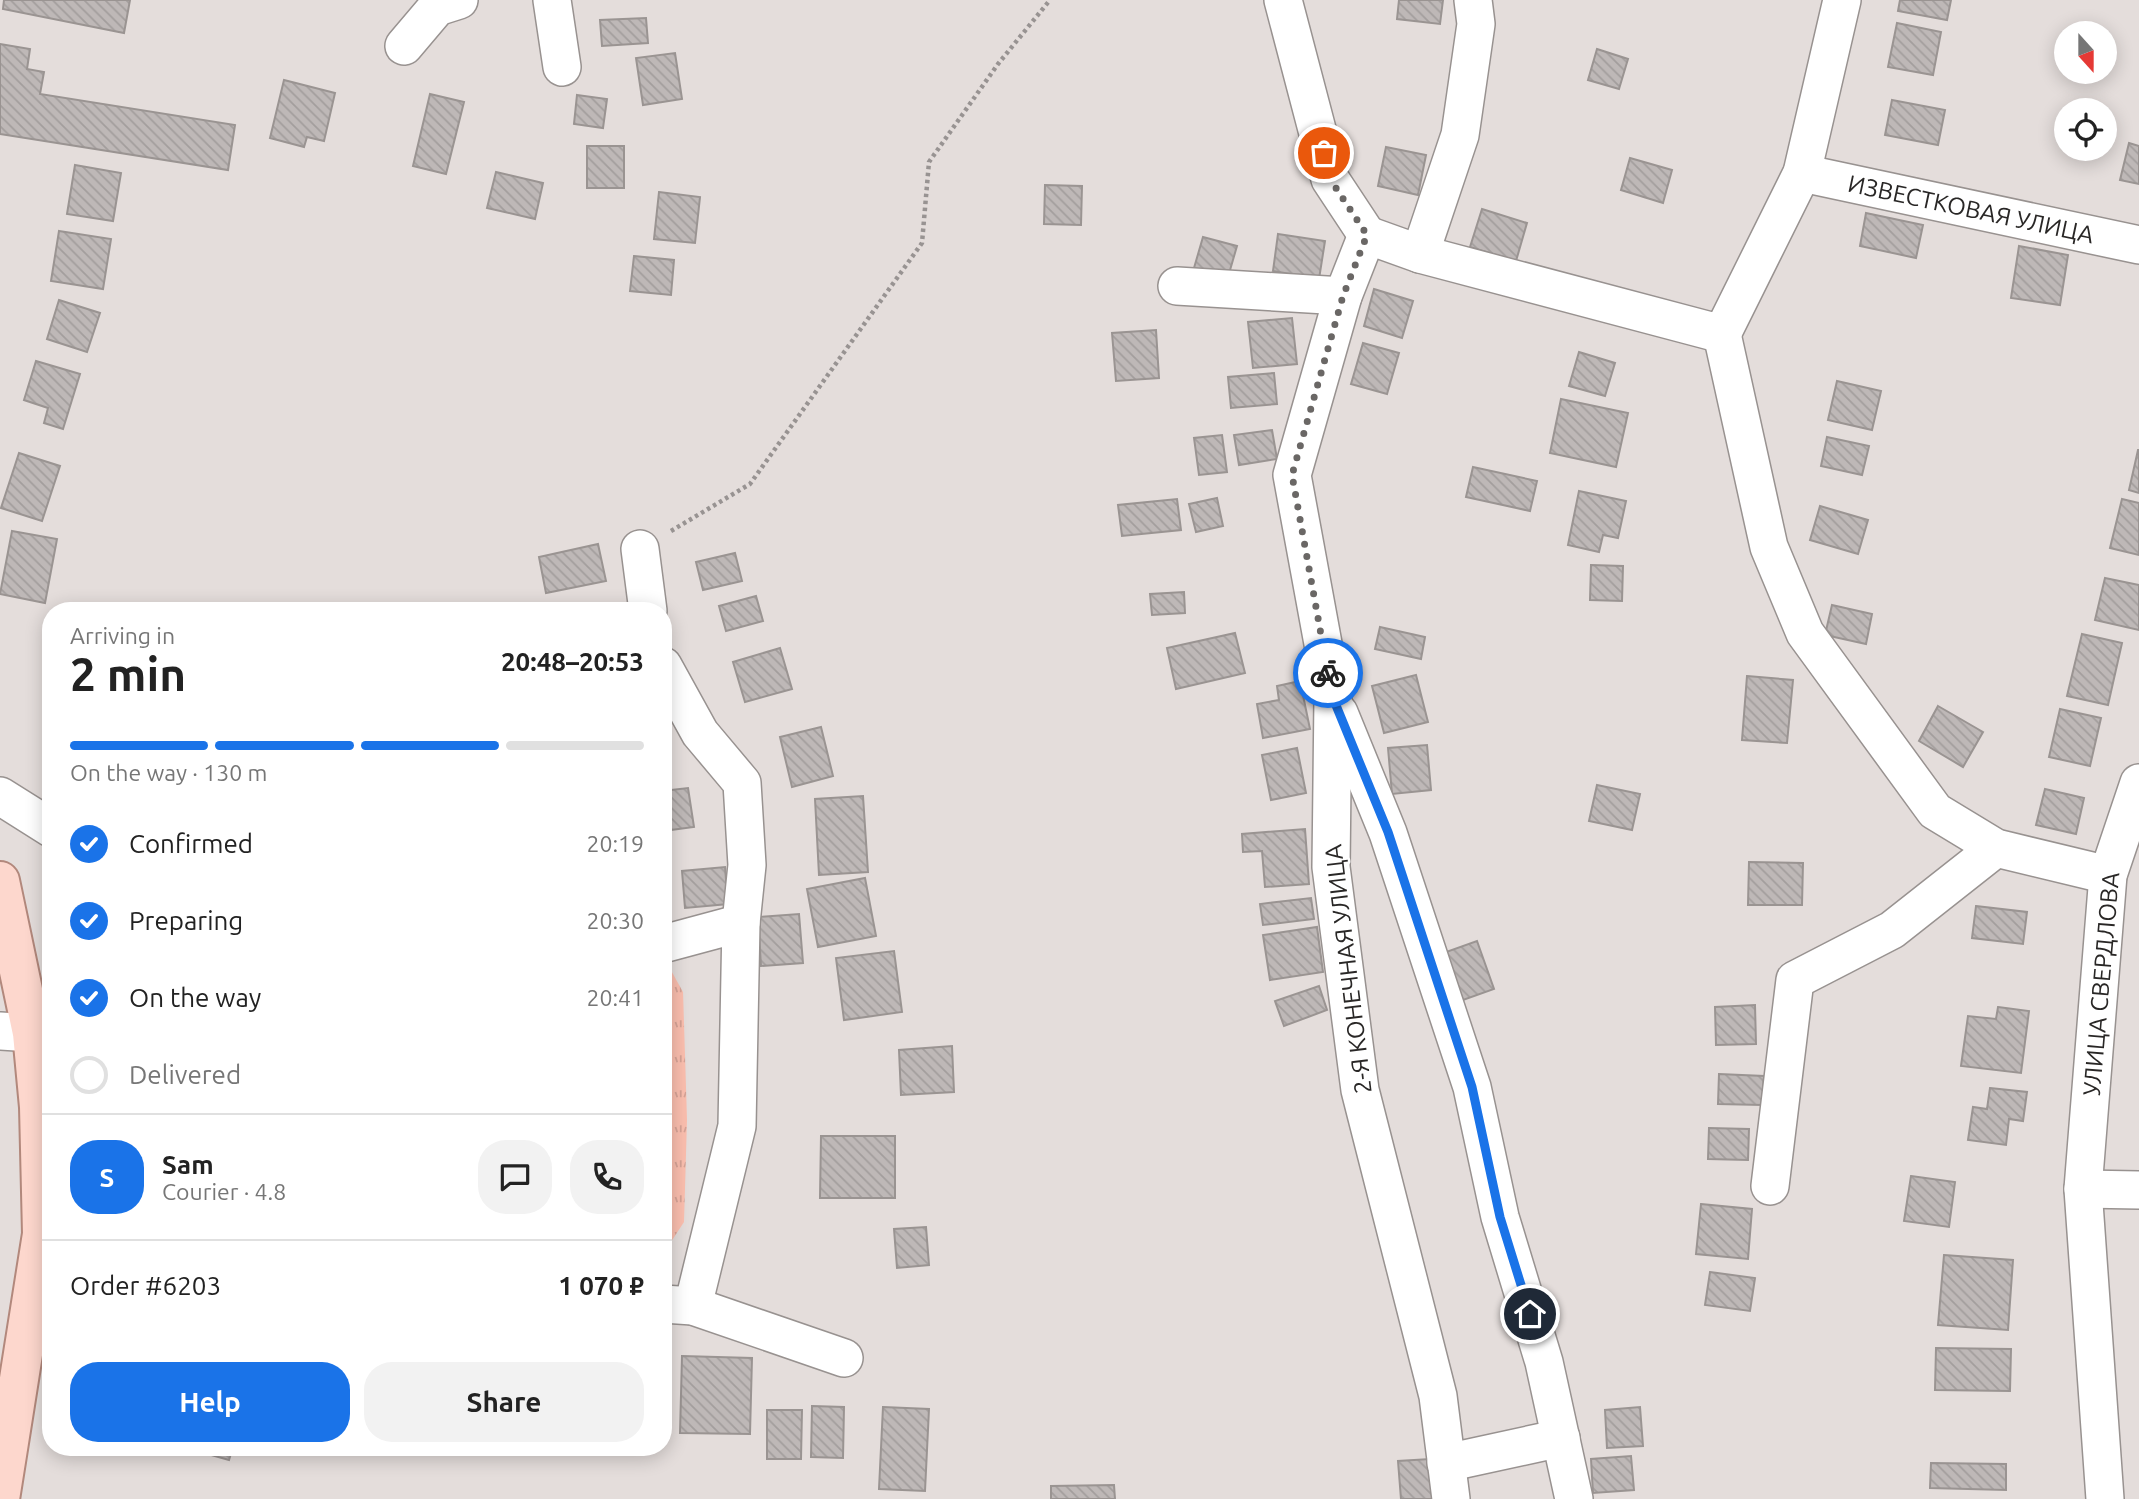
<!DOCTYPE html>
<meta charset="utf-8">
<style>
body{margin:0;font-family:Ubuntu,sans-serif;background:#f2f2f2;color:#222;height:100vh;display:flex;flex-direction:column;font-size:26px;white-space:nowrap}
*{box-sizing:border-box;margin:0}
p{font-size:23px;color:#767676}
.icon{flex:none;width:38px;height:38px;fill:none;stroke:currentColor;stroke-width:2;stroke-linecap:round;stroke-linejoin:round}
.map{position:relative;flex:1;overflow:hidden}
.details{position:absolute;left:42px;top:602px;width:630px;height:854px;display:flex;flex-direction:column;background:#fff;border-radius:28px;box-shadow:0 4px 18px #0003}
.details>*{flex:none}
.needle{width:46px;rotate:159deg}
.tools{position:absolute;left:2054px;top:21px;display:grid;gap:14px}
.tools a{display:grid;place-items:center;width:63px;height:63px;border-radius:50%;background:#fff;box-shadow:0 4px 18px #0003;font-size:35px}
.pin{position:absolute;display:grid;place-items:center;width:60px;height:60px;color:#fff;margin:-30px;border:4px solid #fff;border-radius:50%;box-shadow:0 2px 7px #0007}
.courier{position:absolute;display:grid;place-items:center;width:70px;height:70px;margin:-35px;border:5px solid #1a73e8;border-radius:50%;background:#fff;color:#222;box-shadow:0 2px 9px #0007}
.headline em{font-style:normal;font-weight:600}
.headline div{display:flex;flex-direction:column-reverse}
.headline{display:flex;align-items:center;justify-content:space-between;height:119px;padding:0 28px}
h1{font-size:46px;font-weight:600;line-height:52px}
.bar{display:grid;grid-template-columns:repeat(4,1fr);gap:10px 7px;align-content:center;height:84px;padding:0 28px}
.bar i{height:9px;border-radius:5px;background:#e0e0e0}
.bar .selected{background:#1a73e8}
.bar p{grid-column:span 4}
.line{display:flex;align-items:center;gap:18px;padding:0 28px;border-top:2px solid #e0e0e0}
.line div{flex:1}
.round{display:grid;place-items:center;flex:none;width:74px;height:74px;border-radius:28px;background:#f2f2f2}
ol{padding:0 28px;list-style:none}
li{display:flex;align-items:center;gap:21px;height:77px}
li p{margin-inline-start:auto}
li .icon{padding:7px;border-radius:50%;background:#1a73e8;color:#fff;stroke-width:4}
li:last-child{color:#767676}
li i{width:38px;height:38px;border:4px solid #e0e0e0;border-radius:50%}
.action{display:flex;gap:14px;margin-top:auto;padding:14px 28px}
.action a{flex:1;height:80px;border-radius:28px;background:#1a73e8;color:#fff;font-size:28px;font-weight:600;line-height:80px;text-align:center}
.action a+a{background:#f2f2f2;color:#222}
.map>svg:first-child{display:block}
.grass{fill:url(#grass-tufts)}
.building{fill:url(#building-back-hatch);stroke:#9a9492;stroke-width:2}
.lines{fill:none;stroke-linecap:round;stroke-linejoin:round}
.minor-casing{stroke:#989290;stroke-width:40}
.major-casing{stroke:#b2887c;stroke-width:42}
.path{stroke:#989392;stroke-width:4.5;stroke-dasharray:3.5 3.5;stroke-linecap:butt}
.minor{stroke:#fff;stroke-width:37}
.major{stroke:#fdd7cd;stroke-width:38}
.done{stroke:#6a6765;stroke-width:7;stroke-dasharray:0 12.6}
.route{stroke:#1a73e8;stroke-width:9}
.labels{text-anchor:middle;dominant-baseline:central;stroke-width:5;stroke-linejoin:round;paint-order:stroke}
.street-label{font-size:24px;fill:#292726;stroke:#fff}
</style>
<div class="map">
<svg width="2139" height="1499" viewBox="0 0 2139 1499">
<defs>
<pattern id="grass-tufts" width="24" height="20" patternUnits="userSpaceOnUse" patternTransform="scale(1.75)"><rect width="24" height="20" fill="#fabeae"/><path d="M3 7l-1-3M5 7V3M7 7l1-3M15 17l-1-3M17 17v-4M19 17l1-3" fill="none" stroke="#d6a396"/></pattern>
<pattern id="building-back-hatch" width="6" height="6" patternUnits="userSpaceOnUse" patternTransform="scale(1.75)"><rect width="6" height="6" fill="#beb8b7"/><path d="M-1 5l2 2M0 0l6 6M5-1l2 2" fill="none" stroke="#a39e9d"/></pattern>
</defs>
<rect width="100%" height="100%" fill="#e4dddb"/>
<polygon class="grass" points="663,956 683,992 687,1120 684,1222 663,1254"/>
<g class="building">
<polygon points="4,0 130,0 124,33 3,9"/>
<polygon points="1399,0 1443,0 1440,24 1397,19"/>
<polygon points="1900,0 1951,0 1947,20 1898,11"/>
<polygon points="646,18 648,43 602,46 600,20"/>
<polygon points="1897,23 1941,32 1933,75 1888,67"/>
<polygon points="0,44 30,49 27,69 44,72 40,94 235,125 228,170 0,134"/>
<polygon points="1597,49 1628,59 1619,89 1588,80"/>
<polygon points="675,53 682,99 643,105 636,58"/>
<polygon points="284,80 335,93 324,141 307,137 304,147 270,138"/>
<polygon points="430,94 464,102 446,174 413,166"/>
<polygon points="577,95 607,99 603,128 574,124"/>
<polygon points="1892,100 1945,110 1938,145 1885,135"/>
<polygon points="2129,143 2139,146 2139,184 2120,180"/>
<rect x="587" y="146" width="37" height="42"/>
<polygon points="1386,147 1426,155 1418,195 1378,186"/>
<polygon points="1630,158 1672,170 1663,203 1621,190"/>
<polygon points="75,165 121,173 113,221 67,214"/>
<polygon points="496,172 543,183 535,219 487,208"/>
<polygon points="1045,185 1082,186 1081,225 1044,224"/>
<polygon points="659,192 700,197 695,243 654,239"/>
<polygon points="1482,209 1527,223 1516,261 1470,247"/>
<polygon points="1866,213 1923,225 1916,258 1860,246"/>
<polygon points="59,231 111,239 103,289 51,281"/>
<polygon points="1278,234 1325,241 1319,279 1273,271"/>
<polygon points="1203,237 1237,246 1228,277 1194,268"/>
<polygon points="2019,246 2068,255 2060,305 2011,298"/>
<polygon points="634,256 674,260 671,295 630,291"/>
<polygon points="1374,289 1413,301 1402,338 1364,326"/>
<polygon points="59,300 100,313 87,352 47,339"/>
<polygon points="1292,318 1297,364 1253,368 1248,322"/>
<polygon points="1156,330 1159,378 1116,381 1112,333"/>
<polygon points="1363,343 1399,353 1387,394 1351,384"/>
<polygon points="1579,352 1615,363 1605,396 1569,386"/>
<polygon points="36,361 80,374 63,429 44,423 48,408 24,400"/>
<polygon points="1274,373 1277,404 1231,408 1228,377"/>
<polygon points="1837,381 1881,391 1872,430 1828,420"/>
<polygon points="1561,399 1628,413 1616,467 1550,453"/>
<polygon points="1272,430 1277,459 1239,465 1234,435"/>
<polygon points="1222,435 1227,472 1199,475 1194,438"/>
<polygon points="1827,437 1869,446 1862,475 1821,466"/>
<polygon points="2138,450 2139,450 2139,493 2129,490"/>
<polygon points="19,453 60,466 42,521 1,508"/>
<polygon points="1473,467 1537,481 1530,511 1466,497"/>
<polygon points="1579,491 1626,501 1618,538 1603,535 1599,552 1568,545"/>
<polygon points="1217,498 1223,526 1196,532 1189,504"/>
<polygon points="1177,499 1181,530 1122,536 1118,505"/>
<polygon points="2122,499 2139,503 2139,555 2110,548"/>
<polygon points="1820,506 1868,520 1858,554 1810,540"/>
<polygon points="12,531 57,539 45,603 0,594"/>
<polygon points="598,544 606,581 546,593 539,557"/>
<polygon points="735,553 742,581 703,590 696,562"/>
<polygon points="1591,565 1623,566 1622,601 1590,600"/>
<polygon points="2105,578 2139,585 2139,630 2095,620"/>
<polygon points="1184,592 1185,613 1152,615 1150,594"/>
<polygon points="756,596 763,621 726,631 719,606"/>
<polygon points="1832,605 1872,614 1866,644 1825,635"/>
<polygon points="1380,627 1425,637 1421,659 1375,649"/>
<polygon points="1235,633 1245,673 1176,689 1167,648"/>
<polygon points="2082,634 2122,643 2108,705 2067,696"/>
<polygon points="780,648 792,689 745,702 733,662"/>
<polygon points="1416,675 1428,722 1384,733 1372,686"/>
<polygon points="1747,676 1793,680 1787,743 1742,740"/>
<polygon points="1300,681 1310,729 1263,738 1257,704 1279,700 1277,686"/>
<polygon points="1938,706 1983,732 1963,767 1919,741"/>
<polygon points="2060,709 2101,718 2090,766 2049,757"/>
<polygon points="821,727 833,776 792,787 780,737"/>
<polygon points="1427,745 1431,790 1392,794 1388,748"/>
<polygon points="1297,748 1306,793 1271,800 1262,755"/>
<polygon points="1597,785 1640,794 1632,830 1589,821"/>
<polygon points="688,788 694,827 663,831 663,791"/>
<polygon points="2045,789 2084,798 2076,834 2036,825"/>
<polygon points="863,796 868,872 819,875 815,799"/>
<polygon points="1305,829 1309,884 1265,887 1262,851 1243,852 1242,834"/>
<polygon points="1749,862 1803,863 1802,905 1748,905"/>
<polygon points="725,867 728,904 685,908 682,871"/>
<polygon points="865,878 876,936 818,947 807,889"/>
<polygon points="1311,898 1314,919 1263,925 1260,904"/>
<polygon points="1976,906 2027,912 2023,944 1972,938"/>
<polygon points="799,914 803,963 761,966 758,917"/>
<polygon points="1317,927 1323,972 1270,980 1263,935"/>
<polygon points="1477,941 1494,989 1463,1000 1446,952"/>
<polygon points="894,951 902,1012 844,1020 836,958"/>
<polygon points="1319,986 1327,1010 1284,1026 1275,1001"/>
<polygon points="1755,1005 1756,1044 1716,1045 1715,1007"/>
<polygon points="1998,1007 2029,1011 2021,1073 1961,1066 1968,1016 1996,1019"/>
<polygon points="952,1046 954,1092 901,1095 899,1050"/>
<polygon points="1719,1074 1764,1076 1762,1105 1718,1104"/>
<polygon points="1990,1088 2027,1092 2023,1121 2009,1119 2006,1145 1968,1140 1973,1107 1987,1109"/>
<polygon points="1709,1128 1749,1129 1748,1160 1708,1159"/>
<polygon points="821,1136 895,1136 895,1198 820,1198"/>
<polygon points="1911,1176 1955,1182 1949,1227 1904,1221"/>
<polygon points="1701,1204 1752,1209 1748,1259 1696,1254"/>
<polygon points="926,1227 929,1265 897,1268 894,1229"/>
<polygon points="1944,1255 2013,1260 2008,1330 1938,1325"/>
<polygon points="1710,1272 1755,1278 1750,1311 1705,1305"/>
<polygon points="1936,1348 2011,1349 2010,1391 1935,1390"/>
<polygon points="682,1356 752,1358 750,1434 680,1433"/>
<polygon points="812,1406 844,1407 843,1458 811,1457"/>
<polygon points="883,1407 929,1409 925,1491 879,1489"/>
<polygon points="1640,1407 1643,1446 1607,1448 1605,1410"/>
<polygon points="767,1410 802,1410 801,1459 767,1459"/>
<polygon points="183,1447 233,1447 229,1460"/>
<polygon points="1631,1456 1634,1490 1593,1493 1591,1459"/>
<polygon points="1430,1459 1433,1499 1401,1499 1398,1461"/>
<polygon points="1931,1463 2006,1464 2006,1490 1930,1488"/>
<polygon points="1114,1485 1115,1499 1051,1499 1051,1486"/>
</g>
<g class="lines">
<defs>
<g id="minor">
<polyline points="552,0 562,67"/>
<polyline points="1283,0 1330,179 1367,235"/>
<polyline points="404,46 437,7 459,0"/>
<polyline points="1802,173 2139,245"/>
<polyline points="1367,235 1343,296 1292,475 1333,698 1331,867 1360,1090 1438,1396 1451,1499"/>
<polyline points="1367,235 1420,254 1722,334 1802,173 1842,0"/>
<polyline points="1420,254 1460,135 1476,24 1473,0"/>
<polyline points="1177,286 1343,296"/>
<polyline points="1722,334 1769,547 1805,633 1935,811 1996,848 2108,875"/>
<polyline points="640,549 648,611"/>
<polyline points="663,666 700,733 742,783 747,865 741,923"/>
<polyline points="1339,713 1388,833 1472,1087 1500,1217 1544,1362 1574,1499"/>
<polyline points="0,796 51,828"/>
<polyline points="663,944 741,923 737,1126 693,1306"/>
<polyline points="0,1031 32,1033 51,1016"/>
<polyline points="1770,1186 1795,980 1892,930 1996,848"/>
<polyline points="2083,1189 2139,1190"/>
<polyline points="663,1304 693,1306 844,1358"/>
<polyline points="1446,1463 1561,1438"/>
<polyline points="2105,1499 2083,1189 2108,875 2139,783"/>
</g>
<polyline id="major" points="0,881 32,1033 39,1107 42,1234 0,1499"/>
</defs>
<use href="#minor" class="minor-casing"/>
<use href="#major" class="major-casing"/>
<polyline class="path" points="671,531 750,484 922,243 929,162 998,64 1050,0"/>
<use href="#minor" class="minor"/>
<use href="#major" class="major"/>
</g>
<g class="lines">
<polyline class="done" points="1324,153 1330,179 1367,235 1343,296 1292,475 1328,673"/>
<polyline class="route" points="1328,673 1333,698 1388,832 1472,1087 1500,1217 1530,1314"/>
</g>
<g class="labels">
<g class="street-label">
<text transform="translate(1971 209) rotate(12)">ИЗВЕСТКОВАЯ УЛИЦА</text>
<text transform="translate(1348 969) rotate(-97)">2-Я КОНЕЧНАЯ УЛИЦА</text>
<text transform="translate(2101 984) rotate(-85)">УЛИЦА СВЕРДЛОВА</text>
</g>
</g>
</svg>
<div class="tools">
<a><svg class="needle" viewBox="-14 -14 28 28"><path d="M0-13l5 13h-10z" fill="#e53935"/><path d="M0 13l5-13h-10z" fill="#767676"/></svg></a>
<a><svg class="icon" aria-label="locate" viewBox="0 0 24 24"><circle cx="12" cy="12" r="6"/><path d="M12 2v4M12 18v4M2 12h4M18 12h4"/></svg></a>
</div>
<div class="pin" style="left:1324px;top:153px;background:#ea580c"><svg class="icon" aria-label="bag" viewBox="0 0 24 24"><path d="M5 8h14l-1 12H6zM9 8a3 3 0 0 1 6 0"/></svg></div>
<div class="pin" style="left:1530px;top:1314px;background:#1f2937"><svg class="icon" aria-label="home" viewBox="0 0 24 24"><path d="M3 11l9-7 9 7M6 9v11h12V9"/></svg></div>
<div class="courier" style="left:1328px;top:673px"><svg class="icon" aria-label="bike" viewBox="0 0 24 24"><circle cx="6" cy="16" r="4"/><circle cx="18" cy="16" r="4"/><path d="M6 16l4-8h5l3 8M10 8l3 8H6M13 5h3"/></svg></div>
<section class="details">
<div class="headline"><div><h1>2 min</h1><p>Arriving in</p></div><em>20:48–20:53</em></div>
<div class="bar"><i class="selected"></i><i class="selected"></i><i class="selected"></i><i></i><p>On the way · 130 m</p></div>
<ol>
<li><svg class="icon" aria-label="check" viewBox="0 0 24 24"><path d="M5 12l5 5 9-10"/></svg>Confirmed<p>20:19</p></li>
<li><svg class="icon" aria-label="check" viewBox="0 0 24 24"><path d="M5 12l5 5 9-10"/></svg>Preparing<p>20:30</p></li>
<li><svg class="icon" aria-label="check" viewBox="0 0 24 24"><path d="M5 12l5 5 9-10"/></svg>On the way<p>20:41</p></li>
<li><i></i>Delivered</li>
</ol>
<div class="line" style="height:126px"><b class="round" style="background:#1a73e8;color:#fff">S</b><div><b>Sam</b><p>Courier · 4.8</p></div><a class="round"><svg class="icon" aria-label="chat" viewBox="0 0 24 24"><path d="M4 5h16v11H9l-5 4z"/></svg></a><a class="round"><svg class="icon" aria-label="phone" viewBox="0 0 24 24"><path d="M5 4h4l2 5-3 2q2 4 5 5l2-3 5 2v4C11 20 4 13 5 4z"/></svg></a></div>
<div class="line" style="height:91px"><div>Order #6203</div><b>1 070 ₽</b></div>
<div class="action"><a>Help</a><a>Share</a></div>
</section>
</div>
